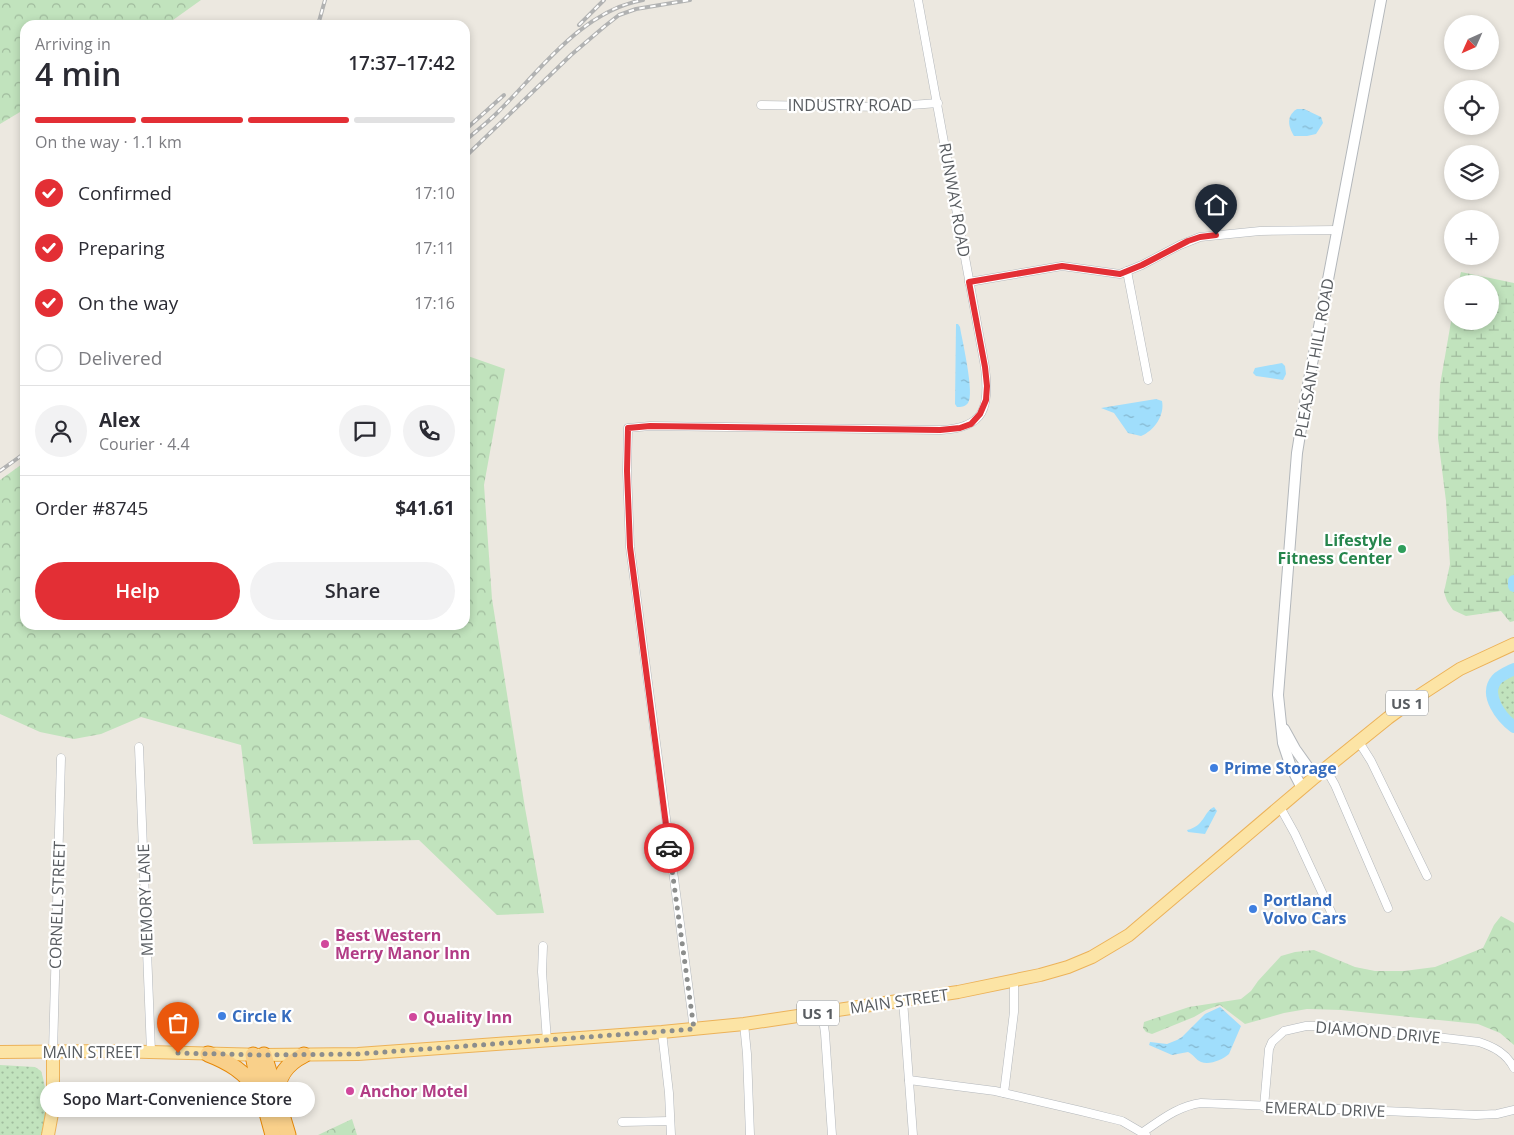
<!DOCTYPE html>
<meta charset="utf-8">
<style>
body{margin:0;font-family:"Open Sans",sans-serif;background:#f2f2f3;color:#2b2b33;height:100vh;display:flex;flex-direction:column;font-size:19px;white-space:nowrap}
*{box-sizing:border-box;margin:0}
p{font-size:16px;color:#7c7c81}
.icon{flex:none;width:28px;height:28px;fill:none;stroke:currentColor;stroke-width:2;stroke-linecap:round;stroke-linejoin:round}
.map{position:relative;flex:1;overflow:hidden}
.details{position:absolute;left:20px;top:20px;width:450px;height:610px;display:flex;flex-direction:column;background:#fff;border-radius:15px;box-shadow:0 2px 8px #0003}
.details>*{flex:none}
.needle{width:32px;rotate:225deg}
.buttons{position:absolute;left:1444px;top:15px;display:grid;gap:10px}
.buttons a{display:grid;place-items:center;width:55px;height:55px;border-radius:50%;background:#fff;box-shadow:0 2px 8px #0003;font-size:25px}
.pin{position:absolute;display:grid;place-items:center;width:42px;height:42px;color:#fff;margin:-51px -21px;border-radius:50% 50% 50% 0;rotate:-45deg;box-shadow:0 0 5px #0007}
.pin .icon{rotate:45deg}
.courier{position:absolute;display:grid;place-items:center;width:50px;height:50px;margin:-25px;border:4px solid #e32f35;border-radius:50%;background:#fff;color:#222;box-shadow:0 1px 6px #0007}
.bubble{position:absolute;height:35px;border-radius:18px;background:#fff;box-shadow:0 2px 8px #0003;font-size:16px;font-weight:600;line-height:35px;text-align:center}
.summary em{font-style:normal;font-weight:600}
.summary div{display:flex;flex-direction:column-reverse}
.summary{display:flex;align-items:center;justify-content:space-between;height:85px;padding:0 15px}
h1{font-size:32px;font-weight:600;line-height:38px}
.bar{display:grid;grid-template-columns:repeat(4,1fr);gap:8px 5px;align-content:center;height:60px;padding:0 15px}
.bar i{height:6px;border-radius:4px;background:#e1e1e2}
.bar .current{background:#e32f35}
.bar p{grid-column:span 4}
.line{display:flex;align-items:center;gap:12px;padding:0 15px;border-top:1px solid #e1e1e2}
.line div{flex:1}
.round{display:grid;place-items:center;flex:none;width:52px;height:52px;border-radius:26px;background:#f2f2f3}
ol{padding:0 15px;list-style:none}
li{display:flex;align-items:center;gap:15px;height:55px}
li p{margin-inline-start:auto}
li .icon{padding:5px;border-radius:50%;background:#e32f35;color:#fff;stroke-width:4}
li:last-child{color:#7c7c81}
li i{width:28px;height:28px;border:2px solid #e1e1e2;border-radius:50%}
.cta{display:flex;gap:10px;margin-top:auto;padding:10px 15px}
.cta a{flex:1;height:58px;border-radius:30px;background:#e32f35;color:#fff;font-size:20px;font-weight:600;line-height:58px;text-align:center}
.cta a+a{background:#f2f2f3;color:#2b2b33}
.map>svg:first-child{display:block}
.grass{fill:url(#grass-dots)}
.forest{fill:url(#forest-crowns)}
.wetland{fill:url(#wetland-marsh)}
.water{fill:url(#water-ripples)}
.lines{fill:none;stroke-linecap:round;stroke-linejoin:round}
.river{stroke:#a0defc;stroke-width:12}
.minor-casing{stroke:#b3b7bb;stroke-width:9}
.tertiary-casing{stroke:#b3b7bb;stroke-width:12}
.primary-casing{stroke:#ecb259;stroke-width:14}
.motorway-casing{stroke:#e58707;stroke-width:17}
.minor{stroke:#fff;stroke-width:8}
.tertiary{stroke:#fff;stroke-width:10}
.primary{stroke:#fce4a5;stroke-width:12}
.motorway{stroke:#f9d08a;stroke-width:15}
.rail-casing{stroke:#b1b2b2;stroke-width:4}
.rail{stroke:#fff;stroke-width:2;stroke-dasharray:5.5;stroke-linecap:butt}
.done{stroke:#8c8e8d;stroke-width:5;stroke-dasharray:0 9}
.route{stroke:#e32f35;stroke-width:6}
.leisure-dot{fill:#2e9e5b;stroke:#fff;stroke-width:2}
.shop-dot{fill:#3f7fe0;stroke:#fff;stroke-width:2}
.hotel-dot{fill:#d1479c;stroke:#fff;stroke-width:2}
.labels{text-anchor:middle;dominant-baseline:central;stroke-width:4.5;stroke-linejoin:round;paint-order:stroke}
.shield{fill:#fff;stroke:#8b8e90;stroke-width:1}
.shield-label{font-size:15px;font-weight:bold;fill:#595d61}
.street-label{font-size:16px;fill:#595d61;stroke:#fff}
.leisure-label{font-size:16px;font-weight:bold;fill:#27864d;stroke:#fff;text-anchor:end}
.shop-label{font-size:16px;font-weight:bold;fill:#366cbe;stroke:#fff;text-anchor:start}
.hotel-label{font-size:16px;font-weight:bold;fill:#b23c85;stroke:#fff;text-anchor:start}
</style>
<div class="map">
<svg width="1514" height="1135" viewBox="0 0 1514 1135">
<defs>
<pattern id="grass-dots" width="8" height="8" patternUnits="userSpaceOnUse" patternTransform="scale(1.25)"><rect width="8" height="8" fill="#c1e3bd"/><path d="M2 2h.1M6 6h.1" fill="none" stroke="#a0bb9d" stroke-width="1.8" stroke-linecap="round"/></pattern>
<pattern id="forest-crowns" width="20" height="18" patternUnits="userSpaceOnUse" patternTransform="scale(1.25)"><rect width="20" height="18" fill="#c1e3bd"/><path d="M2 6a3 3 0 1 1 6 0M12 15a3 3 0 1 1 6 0" fill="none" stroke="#a0bb9d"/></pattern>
<pattern id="wetland-marsh" width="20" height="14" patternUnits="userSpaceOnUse" patternTransform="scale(1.25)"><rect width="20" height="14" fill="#c1e3bd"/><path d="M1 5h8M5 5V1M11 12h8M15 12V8" fill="none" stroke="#a0bb9d"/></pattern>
<pattern id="water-ripples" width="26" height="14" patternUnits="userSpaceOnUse" patternTransform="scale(1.25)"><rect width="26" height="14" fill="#a0defc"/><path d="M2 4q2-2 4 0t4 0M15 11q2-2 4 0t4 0" fill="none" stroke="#85b7cf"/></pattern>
</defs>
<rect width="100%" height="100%" fill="#ece8e0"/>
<g class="grass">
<path d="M1514,672V724C1502,716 1492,691 1502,678L1508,677Z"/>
<path d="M0,1065L35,1067L41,1071C48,1092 47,1114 42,1135H0Z"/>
</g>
<g class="forest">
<polygon points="0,0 201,0 166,25 25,25 25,109 0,124"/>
<polygon points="465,355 505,369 484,485 492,599 525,808 544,913 497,915 419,840 253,844 241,745 141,717 101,734 74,739 40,732 0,714 0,480 25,462 25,625 465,625"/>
<polygon points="1501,916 1514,923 1514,1045 1500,1033 1478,1024 1341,1010 1307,1009 1284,1013 1245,1024 1220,1005 1206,1010 1194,1017 1152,1034 1146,1032 1143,1028 1144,1022 1189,1007 1241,999 1251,991 1258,981 1281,956 1295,952 1314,950 1355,967 1375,971 1404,971 1435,967 1483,948 1494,925"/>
<polygon points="352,1119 357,1135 318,1135"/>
</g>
<polygon class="wetland" points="1461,272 1514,283 1514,621 1510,622 1501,611 1466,616 1453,610 1447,601 1444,592 1450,564 1446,501 1438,438 1440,385 1452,316 1452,321 1490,321 1490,284 1458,284"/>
<g class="water">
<path d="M1297,109H1304L1321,117L1323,123L1316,134L1307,136H1294C1288,126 1286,116 1297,109Z"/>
<path d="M956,324H958L960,327C962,340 975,394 968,403C965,407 961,407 957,407L955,404Z"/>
<polygon points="1282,363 1285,366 1286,374 1283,380 1256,376 1253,373 1255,368"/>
<path d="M1156,399L1162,401C1165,415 1154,431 1141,436L1128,433L1114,413L1101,408Z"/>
<path d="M1214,807L1217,811L1205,834L1188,832L1187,830C1205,826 1203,812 1214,807Z"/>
<path d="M1220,1007L1241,1026L1229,1054C1222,1060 1210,1065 1201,1062C1196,1060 1193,1054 1188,1052L1172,1055L1149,1045L1150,1042L1167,1044L1177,1040L1182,1037L1205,1014Z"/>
</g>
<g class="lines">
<g class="river">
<polyline points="1514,581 1514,586"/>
<path d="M1514,669C1508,672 1501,675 1497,679C1483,695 1502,718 1514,727"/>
</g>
<defs>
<g id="minor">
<polyline points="761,105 884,107 938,103"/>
<polyline points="1127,271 1148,380"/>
<polyline points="969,282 1062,266 1120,274 1142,265 1180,245 1200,237 1260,231 1338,230"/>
<polyline points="1359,742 1371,761 1427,876"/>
<polyline points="139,747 151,1052"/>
<polyline points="1326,769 1335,785 1388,908"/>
<polyline points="1280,807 1295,834 1332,914"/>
<polyline points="543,946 542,972 547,1041"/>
<polyline points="903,1000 913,1135"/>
<polyline points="822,1012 825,1033 832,1135"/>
<polyline points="744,1024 747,1054 750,1135"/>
<path d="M694,1029L630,547L627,471L628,428L650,426L941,430C985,428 990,407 985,367L918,0"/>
<polyline points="662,1032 669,1093 671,1135"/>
<polyline points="53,1052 61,758"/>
<polyline points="909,1080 995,1091 1081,1111 1122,1121 1146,1135"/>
<polyline points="1004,1093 1014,1012 1014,981"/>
<path d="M1264,1107L1269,1049L1272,1042L1284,1031L1306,1026H1342L1479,1042C1494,1047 1506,1053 1514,1068"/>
<polyline points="622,1122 670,1121"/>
<path d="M1143,1132C1161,1120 1178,1106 1201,1103L1476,1115L1497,1114L1514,1110"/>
</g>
<g id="tertiary">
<polyline points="1284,729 1295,749 1315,777"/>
<polyline points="1302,788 1291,767 1283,743 1278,695 1297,453 1308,385 1381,0"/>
</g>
<g id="primary">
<polyline points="0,1052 111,1051 264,1055 358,1054 662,1032 744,1024 958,992 1040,975 1068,967 1092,957 1129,935 1315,777 1388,718 1417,697 1460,669 1514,644"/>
<polyline points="48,1135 53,1108 53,1052"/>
</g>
<g id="motorway">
<path d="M208,1054C229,1062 245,1072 258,1091"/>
<polyline points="253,1055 257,1076 273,1135"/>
<polyline points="264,1055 288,1135"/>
<path d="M278,1096C276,1077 288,1063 304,1055"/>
</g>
</defs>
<use href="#minor" class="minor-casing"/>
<use href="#tertiary" class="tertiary-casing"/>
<use href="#primary" class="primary-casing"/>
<use href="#motorway" class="motorway-casing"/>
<use href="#minor" class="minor"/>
<use href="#tertiary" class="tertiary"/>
<use href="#primary" class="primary"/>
<use href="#motorway" class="motorway"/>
<defs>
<g id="rail">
<polyline points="318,25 325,0"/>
<polyline points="579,25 604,0"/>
<polyline points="465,130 504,95"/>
<path d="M465,141C475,132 487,123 497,113C539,72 581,11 643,0"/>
<polyline points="465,157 571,55 605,26 619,15 636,9 690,0"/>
<polyline points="0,471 25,453"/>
</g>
</defs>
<use href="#rail" class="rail-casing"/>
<use href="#rail" class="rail"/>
</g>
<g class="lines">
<polyline class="done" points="178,1053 264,1055 358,1054 694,1029 669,848"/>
<polyline class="route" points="669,848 630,547 627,471 628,428 650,426 940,430 960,428 971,424 980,414 986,400 987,386 985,367 969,282 1062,266 1120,274 1142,265 1188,241 1200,237 1216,235"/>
</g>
<circle class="leisure-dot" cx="1402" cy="549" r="5"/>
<g class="shop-dot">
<circle cx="1214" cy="768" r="5"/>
<circle cx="1253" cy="909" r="5"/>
<circle cx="222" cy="1016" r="5"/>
</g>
<g class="hotel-dot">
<circle cx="325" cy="944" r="5"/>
<circle cx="413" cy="1017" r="5"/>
<circle cx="350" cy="1091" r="5"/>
</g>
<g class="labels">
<g class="shield">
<rect x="1386" y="690.5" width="42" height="25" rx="4"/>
<rect x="797" y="1000.5" width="42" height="25" rx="4"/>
</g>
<g class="shield-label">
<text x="1407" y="703">US 1</text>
<text x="818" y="1013">US 1</text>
</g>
<g class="street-label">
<text x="850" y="105">INDUSTRY ROAD</text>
<text transform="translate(955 200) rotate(80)">RUNWAY ROAD</text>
<text transform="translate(1314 358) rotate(-80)">PLEASANT HILL ROAD</text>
<text transform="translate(145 900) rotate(-92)">MEMORY LANE</text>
<text transform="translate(57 905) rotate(-88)">CORNELL STREET</text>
<text transform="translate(899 1001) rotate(-8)">MAIN STREET</text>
<text transform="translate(1378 1032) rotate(5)">DIAMOND DRIVE</text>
<text x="92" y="1052">MAIN STREET</text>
<text transform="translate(1325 1109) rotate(2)">EMERALD DRIVE</text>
</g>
<g class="leisure-label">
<text x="1392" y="540">Lifestyle<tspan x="1392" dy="18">Fitness Center</tspan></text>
</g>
<g class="shop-label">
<text x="1224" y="768">Prime Storage</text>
<text x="1263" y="900">Portland<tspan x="1263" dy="18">Volvo Cars</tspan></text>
<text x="232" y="1016">Circle K</text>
</g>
<g class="hotel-label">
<text x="335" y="935">Best Western<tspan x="335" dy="18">Merry Manor Inn</tspan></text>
<text x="423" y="1017">Quality Inn</text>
<text x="360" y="1091">Anchor Motel</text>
</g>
</g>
</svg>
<div class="buttons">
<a><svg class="needle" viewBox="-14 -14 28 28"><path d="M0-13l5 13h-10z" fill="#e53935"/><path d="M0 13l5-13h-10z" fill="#7c7c81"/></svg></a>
<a><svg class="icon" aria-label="locate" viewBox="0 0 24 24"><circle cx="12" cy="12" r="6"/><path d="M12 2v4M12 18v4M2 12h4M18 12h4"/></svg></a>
<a><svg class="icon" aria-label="layers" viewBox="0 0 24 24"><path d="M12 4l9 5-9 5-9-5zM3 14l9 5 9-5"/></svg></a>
<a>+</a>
<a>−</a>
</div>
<div class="pin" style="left:178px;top:1053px;background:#ea580c"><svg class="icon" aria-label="bag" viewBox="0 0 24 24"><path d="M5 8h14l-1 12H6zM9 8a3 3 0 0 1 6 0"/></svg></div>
<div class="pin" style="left:1216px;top:235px;background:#1f2937"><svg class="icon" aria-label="home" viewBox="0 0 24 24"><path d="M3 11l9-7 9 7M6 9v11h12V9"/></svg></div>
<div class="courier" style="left:669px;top:848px"><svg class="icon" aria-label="car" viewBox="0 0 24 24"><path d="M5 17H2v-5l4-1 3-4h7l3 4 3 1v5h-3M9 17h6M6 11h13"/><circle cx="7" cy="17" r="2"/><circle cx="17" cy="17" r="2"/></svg></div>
<div class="bubble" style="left:40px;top:1082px;width:275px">Sopo Mart-Convenience Store</div>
<section class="details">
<div class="summary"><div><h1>4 min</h1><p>Arriving in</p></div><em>17:37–17:42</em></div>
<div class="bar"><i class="current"></i><i class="current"></i><i class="current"></i><i></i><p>On the way · 1.1 km</p></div>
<ol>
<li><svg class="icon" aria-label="check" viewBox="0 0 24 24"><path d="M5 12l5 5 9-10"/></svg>Confirmed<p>17:10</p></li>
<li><svg class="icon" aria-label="check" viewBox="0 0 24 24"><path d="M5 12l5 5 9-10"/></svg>Preparing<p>17:11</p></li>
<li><svg class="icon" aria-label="check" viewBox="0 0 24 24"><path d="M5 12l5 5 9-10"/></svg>On the way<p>17:16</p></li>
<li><i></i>Delivered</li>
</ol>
<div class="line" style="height:90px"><a class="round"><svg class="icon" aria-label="person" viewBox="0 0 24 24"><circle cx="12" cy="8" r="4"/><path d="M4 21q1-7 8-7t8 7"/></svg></a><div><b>Alex</b><p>Courier · 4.4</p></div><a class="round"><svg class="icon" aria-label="chat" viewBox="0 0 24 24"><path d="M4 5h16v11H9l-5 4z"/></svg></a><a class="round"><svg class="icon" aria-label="phone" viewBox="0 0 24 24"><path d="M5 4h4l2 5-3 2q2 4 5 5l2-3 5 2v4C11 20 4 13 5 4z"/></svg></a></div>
<div class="line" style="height:65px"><div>Order #8745</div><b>$41.61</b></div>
<div class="cta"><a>Help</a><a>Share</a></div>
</section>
</div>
